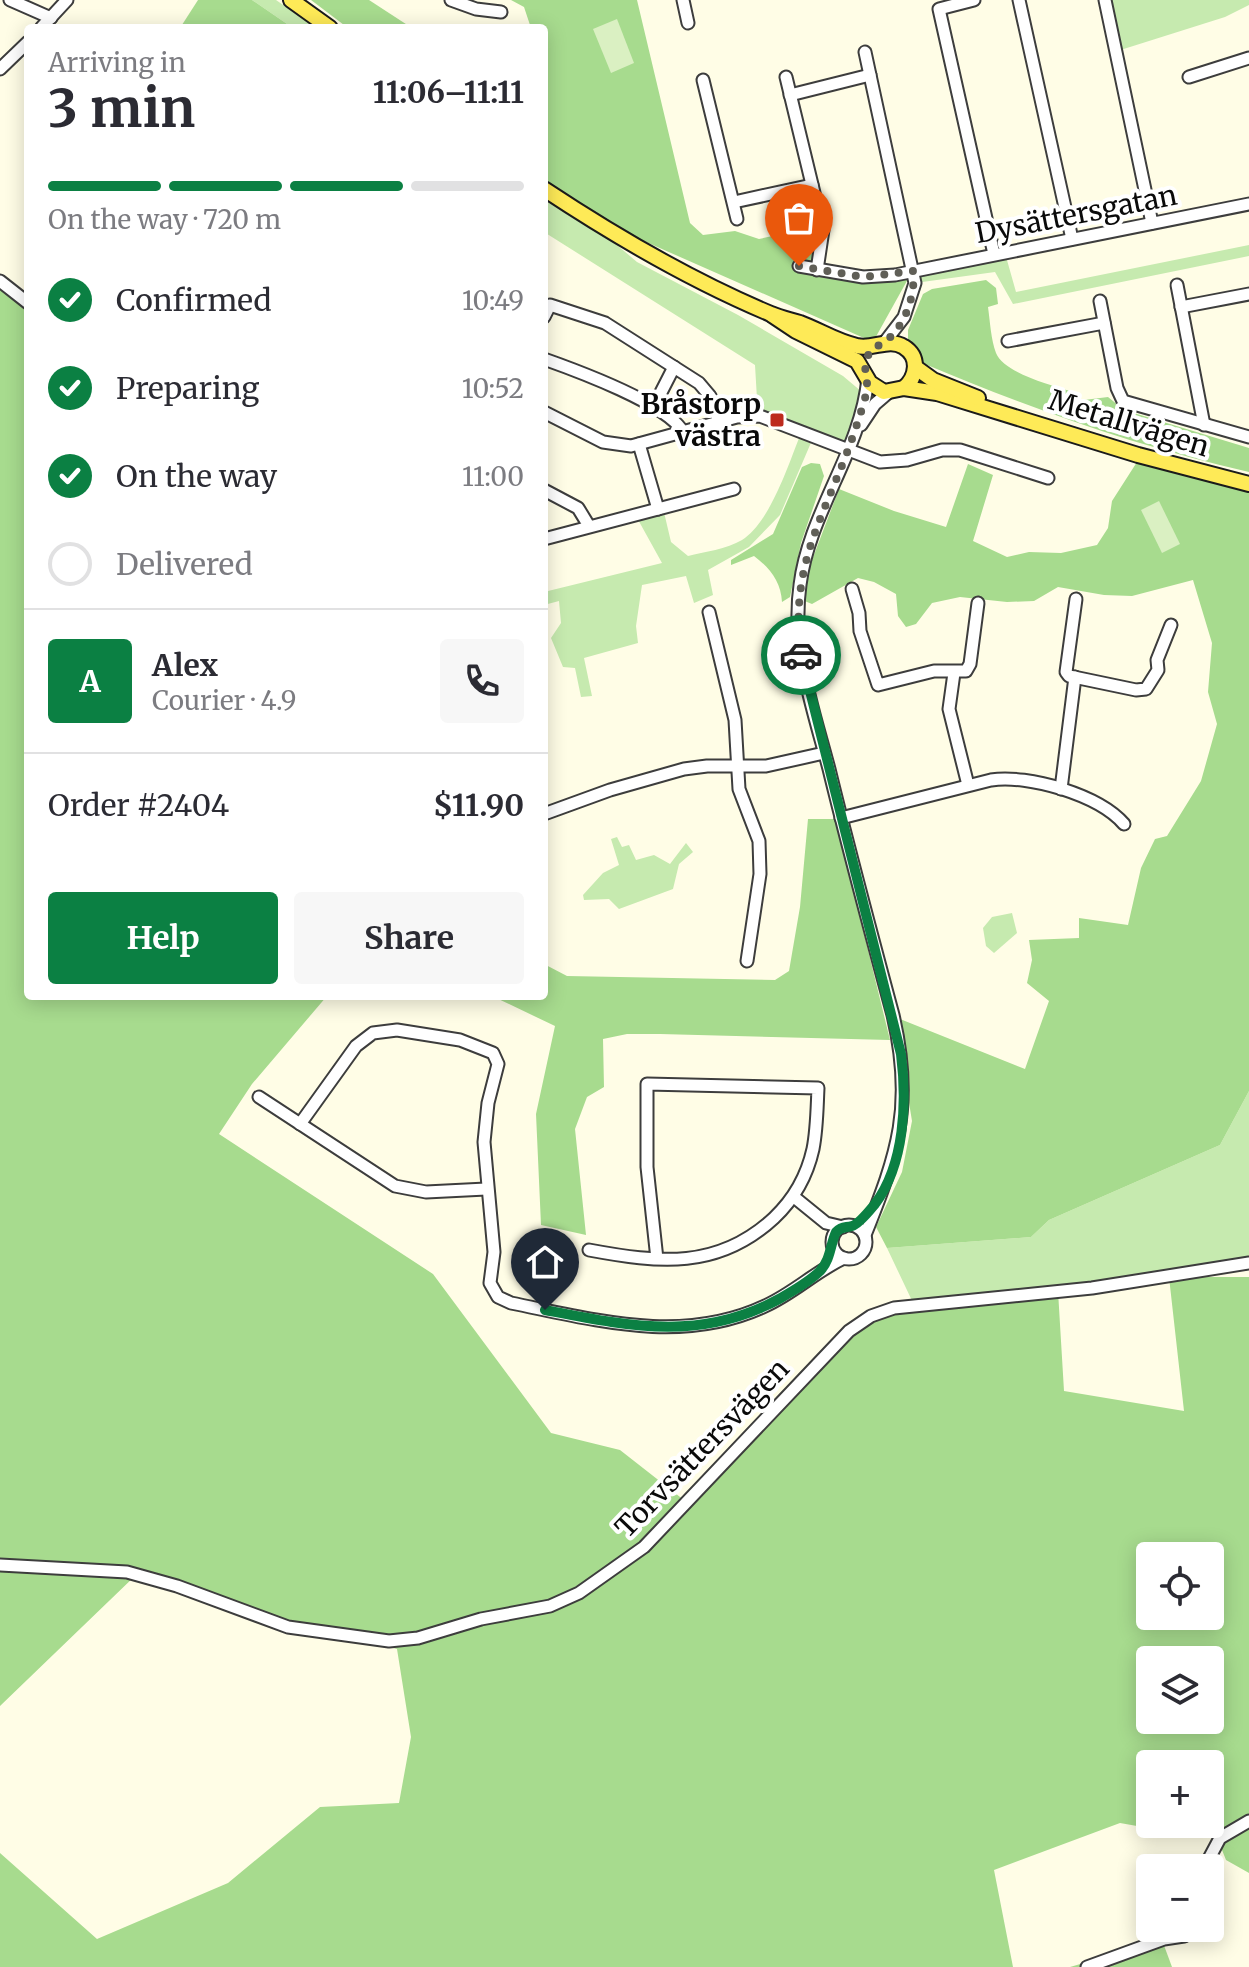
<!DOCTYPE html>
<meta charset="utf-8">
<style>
body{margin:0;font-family:Merriweather,serif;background:#f7f7f7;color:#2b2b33;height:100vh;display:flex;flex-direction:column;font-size:30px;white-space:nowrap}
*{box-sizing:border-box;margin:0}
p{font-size:26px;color:#7c7c81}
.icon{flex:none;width:44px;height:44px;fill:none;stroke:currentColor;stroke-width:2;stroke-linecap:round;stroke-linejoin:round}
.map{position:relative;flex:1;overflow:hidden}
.panel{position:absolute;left:24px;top:24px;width:524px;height:976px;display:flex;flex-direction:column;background:#fff;border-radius:8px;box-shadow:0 4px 20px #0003}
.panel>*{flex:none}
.tools{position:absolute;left:1136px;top:1542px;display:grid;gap:16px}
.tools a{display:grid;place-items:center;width:88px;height:88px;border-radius:8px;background:#fff;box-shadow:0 4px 20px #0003;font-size:40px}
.pin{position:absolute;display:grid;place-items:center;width:68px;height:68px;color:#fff;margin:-82px -34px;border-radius:50% 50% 50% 0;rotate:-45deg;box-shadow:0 0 8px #0007}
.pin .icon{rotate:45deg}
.courier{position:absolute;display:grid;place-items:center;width:80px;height:80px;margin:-40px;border:6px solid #0b8043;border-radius:50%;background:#fff;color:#222;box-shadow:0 2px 10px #0007}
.headline em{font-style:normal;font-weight:700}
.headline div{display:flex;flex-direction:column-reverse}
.headline{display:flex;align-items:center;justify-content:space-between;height:136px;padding:0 24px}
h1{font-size:52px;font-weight:700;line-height:60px}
.bar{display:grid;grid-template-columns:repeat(4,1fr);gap:12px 8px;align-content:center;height:96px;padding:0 24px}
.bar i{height:10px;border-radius:6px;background:#e1e1e2}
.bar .selected{background:#0b8043}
.bar p{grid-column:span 4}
.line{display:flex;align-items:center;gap:20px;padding:0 24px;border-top:2px solid #e1e1e2}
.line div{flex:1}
.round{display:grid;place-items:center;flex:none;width:84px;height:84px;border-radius:8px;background:#f7f7f7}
ol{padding:0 24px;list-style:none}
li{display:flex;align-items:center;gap:24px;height:88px}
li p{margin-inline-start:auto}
li .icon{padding:8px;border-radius:50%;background:#0b8043;color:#fff;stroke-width:4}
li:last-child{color:#7c7c81}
li i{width:44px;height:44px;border:4px solid #e1e1e2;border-radius:50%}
.cta{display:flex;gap:16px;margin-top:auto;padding:16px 24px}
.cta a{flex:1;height:92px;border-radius:8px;background:#0b8043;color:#fff;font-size:32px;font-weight:700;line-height:92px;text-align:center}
.cta a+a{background:#f7f7f7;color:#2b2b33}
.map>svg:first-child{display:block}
.green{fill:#c6eaaf}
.forest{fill:#a7db8e;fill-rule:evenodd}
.pitch{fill:#daf0c2}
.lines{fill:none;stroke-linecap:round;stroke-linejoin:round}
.minor-casing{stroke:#3d3d3d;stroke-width:15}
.major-casing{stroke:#1b1b1b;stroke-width:18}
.minor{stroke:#fff;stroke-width:11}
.major{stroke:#feea57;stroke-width:14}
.done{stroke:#605f57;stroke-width:8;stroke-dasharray:0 14.4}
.route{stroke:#0b8043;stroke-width:10}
.poi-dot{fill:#bd2a1e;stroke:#fff;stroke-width:3}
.labels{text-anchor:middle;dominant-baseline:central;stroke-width:8;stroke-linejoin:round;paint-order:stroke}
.street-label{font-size:28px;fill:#0a0a0a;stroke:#fff}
.poi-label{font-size:28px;font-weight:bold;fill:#0a0a0a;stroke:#fff;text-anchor:end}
</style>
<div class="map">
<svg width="1249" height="1967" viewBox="0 0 1249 1967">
<rect width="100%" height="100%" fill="#fffde6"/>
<g class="green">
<polygon points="252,0 276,0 316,28 293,28"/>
<polygon points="1104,0 1249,0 1249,5 1225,17 1111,53"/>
<path d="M544,190L578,212L637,262L738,315L843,376L862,392L847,450L813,438L780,515L749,547L708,570L713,595L694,603L686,576L642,585L636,626L638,643L584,658L592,696L581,697L575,668L563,667L551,638L561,623L559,601L544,605V592L662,563L636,516L663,508L671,542L688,556C704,552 727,549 742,540C770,523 789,463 801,433L758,416L755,365L544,232Z"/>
<polygon points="1249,245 1249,256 1013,304 995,272 915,283 913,270 1005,253 1016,292"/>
<polygon points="617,837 622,847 629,845 636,860 654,855 670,864 686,843 693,852 679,864 673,889 619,909 609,899 584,900 583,895 603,873 619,865 611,839"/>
<polygon points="1012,913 1017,933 994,953 986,946 983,928 992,917"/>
<polygon points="1249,1091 1249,1269 1209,1270 915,1307 887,1248 1031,1237 1049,1220 1220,1145"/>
</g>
<g class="forest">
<polygon points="198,0 252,0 293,28 180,28"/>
<polygon points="311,0 369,0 412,28 348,28"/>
<polygon points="637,0 690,223 703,235 735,231 759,239 819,226 815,268 828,275 913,270 873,342 578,212 544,190 544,28 531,28 524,7 511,0"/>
<path d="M986,280L996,288L998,304L988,307C990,321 991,340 996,353C1004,373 1051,385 1070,391L1076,401L1108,397L1124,410L1249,448V472C1134,446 1029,408 920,362L908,350V330L923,294L932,289Z"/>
<path d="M0,281L28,303V996H327L252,1084L219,1134L433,1274L551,1433L620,1450L689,1504L868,1317L1058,1291L1064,1391L1184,1411L1169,1277H1249V1873L1226,1860L1218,1840L1228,1831L1205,1838L1120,1823L994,1870L1013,1967H0V1853L97,1939L228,1883L320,1807L399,1803L411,1737L397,1649L256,1612L137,1574L0,1706ZM1150,1556H1210V1616H1150ZM1150,1660H1210V1720H1150ZM1150,1764H1210V1824H1150Z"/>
<polygon points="1137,462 1249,490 1249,1091 1220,1145 1049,1220 1031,1237 887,1248 876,1227 902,1172 912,1121 895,1017 1025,1069 1049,1001 1027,983 1032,960 1029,940 1079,938 1079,918 1128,925 1141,868 1155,839 1167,836 1201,781 1217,724 1208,692 1212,643 1193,580 1132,596 1104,595 1058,587 1034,601 1007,602 960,597 932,603 916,624 906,627 898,616 896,594 874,582 858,578 812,604 802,600 809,568 839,489 894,511 946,527 968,464 993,475 973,541 1007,557 1029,552 1061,553 1097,545 1108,528 1112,501"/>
<path d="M811,463L820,464L824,476L801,543L790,597L782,602C781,582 770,568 754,556L731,565V560L773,534L802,467Z"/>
<polygon points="808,819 836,819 890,1040 660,1034 627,1034 603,1039 604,1087 587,1097 575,1129 586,1235 541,1225 536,1114 555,1026 492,996 544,996 544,964 567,976 775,980 789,971 800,907"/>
<polygon points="1162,1940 1172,1967 1070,1967"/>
</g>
<g class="pitch">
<polygon points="617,19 634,63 611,73 593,29"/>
<polygon points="1159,501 1180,544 1162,553 1141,510"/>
</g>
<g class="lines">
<defs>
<g id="minor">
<polyline points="10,0 51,18"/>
<polyline points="451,0 476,9 501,12"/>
<polyline points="683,0 688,23"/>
<polyline points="974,0 939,9 994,254"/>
<polyline points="1019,0 1072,239"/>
<polyline points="1105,0 1152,223"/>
<polyline points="41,28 67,0"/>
<polyline points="865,52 915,283 904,317 884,343"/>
<polyline points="0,69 28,42"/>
<polyline points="786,77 823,230 817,270"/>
<polyline points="1189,77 1249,58"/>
<polyline points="703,80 737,219"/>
<polyline points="790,95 870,75"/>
<polyline points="734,202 812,185"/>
<polyline points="799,266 863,277 895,275 1249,204"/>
<polyline points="0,281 28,303"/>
<polyline points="1177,285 1204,425"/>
<polyline points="1100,301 1117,388 1123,401 1249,437"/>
<polyline points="1181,307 1249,294"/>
<polyline points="544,317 550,305 605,323 699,383 710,396 719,422"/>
<polyline points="1008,341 1104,323"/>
<path d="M544,359C575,370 668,404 683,432"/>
<polyline points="653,408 674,367"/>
<polyline points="544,412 603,442 631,446 737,417 760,416 880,462 907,460 942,450 960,450 1048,478"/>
<polyline points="861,425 875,404 889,392"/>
<polyline points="639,444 658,509"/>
<polyline points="544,490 578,508 589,526"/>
<polyline points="544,539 734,489"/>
<polyline points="852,589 859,613 860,631 878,685 934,671 966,671 970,664 978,603"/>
<polyline points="1076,599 1066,672 1069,676 1136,690 1146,689 1158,670 1157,660 1171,625"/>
<polyline points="709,612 735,720 739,789 759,841 760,874 747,961"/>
<polyline points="954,673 949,709 968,785"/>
<polyline points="1061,789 1075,677"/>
<polyline points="544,814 610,790 684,769 707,766 766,766 824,753"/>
<path d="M841,818L991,780C1028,774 1099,795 1124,824"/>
<polyline points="259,1097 395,1186 426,1192 486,1189"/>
<path d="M300,1124L356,1046L373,1033L397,1030L460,1040L493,1053L498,1064L488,1103L484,1142L494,1252L490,1283L498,1297L511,1303C596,1320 682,1345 765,1306C794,1293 816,1271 844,1258"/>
<polyline points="794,1197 826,1223 843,1227"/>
<circle cx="849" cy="1242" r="17"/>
<path d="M865,1235C898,1153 914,1105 893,1015C871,933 849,851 829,769C813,708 791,648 800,585C809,512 861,451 868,378"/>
<path d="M589,1250C659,1263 718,1270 774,1218C794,1199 807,1176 813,1149C817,1129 817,1108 818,1088L647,1084V1167L657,1259"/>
<polyline points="0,1565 127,1572 177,1586 288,1627 389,1641 418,1638 481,1619 550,1606 579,1593 644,1547 849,1331 871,1316 894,1308 1092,1288 1249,1263"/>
<polyline points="1204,1868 1220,1838 1249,1821"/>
<polyline points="1087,1967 1164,1939 1184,1936 1185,1928"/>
</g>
<g id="major">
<polyline points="291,0 330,28"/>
<path d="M544,189C615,236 692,281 771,314C780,318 790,320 800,323C819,330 837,342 857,346C873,350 889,337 904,347C920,357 917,377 904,388"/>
<polyline points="772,315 796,331 857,361 870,383 884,392 904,388 937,393 1138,455 1249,484"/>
<polyline points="915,367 933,380 978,398"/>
</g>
</defs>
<use href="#minor" class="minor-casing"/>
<use href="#major" class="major-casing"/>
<use href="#minor" class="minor"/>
<use href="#major" class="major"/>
</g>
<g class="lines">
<path class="done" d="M799,266L863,277L913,271C916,294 905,328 884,342C877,347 870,349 867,358C863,367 867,374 867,383C867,397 861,411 857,424C830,509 788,559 801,655"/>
<path class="route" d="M545,1310C628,1326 700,1342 779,1299C793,1291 809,1282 820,1271C831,1259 830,1245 836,1232C842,1226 845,1228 852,1226C859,1224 870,1210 875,1204C905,1164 907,1101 901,1054L801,655"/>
</g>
<rect class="poi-dot" x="769" y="412" width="16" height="16" rx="4"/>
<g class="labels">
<g class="street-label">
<text transform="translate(1076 214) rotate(-11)">Dysättersgatan</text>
<text transform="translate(1129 423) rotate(17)">Metallvägen</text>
<text transform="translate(702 1448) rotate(-46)">Torvsättersvägen</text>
</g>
<g class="poi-label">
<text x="761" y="404">Bråstorp<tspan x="761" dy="32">västra</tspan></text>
</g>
</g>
</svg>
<div class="tools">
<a><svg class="icon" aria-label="locate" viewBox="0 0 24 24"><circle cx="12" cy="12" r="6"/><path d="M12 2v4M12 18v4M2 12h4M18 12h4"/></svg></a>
<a><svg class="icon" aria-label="layers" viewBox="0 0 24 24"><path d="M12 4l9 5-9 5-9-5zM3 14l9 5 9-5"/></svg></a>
<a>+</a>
<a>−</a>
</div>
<div class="pin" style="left:799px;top:266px;background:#ea580c"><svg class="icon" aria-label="bag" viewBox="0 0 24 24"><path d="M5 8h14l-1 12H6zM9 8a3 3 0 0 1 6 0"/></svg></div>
<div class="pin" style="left:545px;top:1310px;background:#1f2937"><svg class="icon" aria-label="home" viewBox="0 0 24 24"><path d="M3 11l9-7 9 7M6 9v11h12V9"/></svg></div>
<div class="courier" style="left:801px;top:655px"><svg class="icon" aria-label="car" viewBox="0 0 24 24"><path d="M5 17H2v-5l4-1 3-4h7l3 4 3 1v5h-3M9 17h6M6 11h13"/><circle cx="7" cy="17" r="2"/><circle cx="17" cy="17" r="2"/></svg></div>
<section class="panel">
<div class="headline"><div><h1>3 min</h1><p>Arriving in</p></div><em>11:06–11:11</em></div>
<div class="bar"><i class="selected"></i><i class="selected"></i><i class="selected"></i><i></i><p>On the way · 720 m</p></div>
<ol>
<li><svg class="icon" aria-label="check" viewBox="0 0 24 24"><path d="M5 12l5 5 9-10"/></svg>Confirmed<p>10:49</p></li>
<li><svg class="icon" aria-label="check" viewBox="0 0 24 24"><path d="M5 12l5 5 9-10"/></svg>Preparing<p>10:52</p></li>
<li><svg class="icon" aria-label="check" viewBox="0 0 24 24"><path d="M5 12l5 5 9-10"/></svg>On the way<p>11:00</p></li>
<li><i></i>Delivered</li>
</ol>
<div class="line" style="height:144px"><b class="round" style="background:#0b8043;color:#fff">A</b><div><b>Alex</b><p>Courier · 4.9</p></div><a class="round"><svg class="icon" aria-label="phone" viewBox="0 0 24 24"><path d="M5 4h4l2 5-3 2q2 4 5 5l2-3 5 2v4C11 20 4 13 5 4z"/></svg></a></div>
<div class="line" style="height:104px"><div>Order #2404</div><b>$11.90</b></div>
<div class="cta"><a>Help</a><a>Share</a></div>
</section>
</div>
